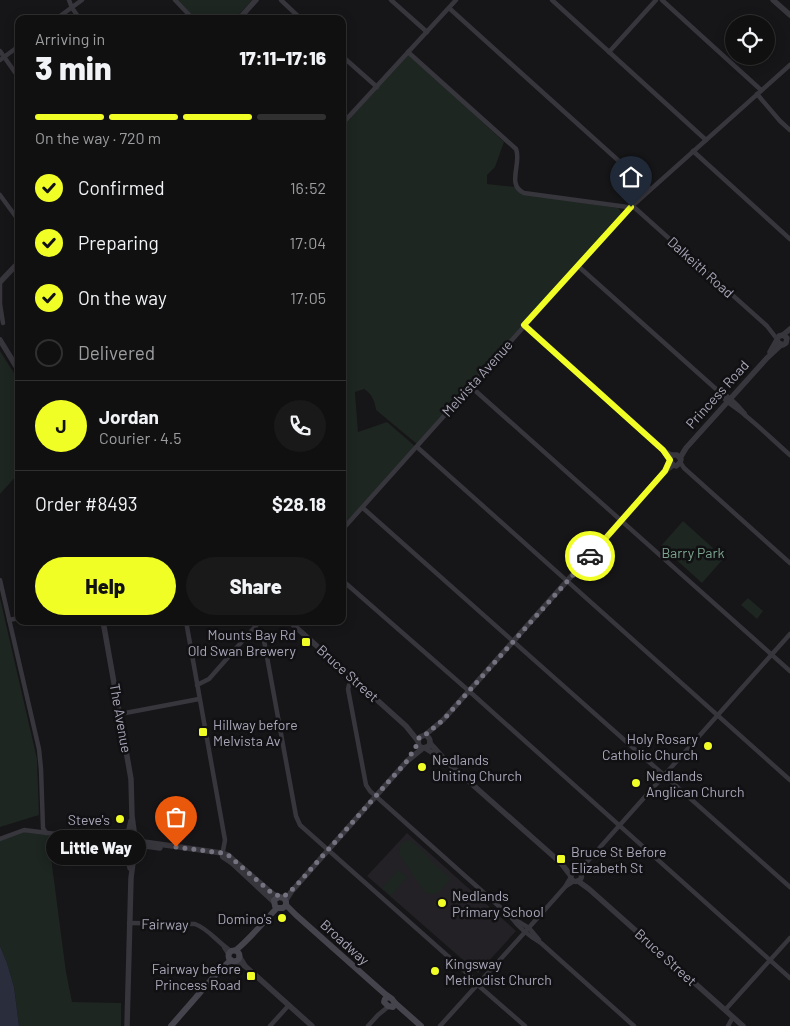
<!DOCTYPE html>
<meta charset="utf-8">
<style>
body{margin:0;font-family:Barlow,sans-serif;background:#19191a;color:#f1f3f6;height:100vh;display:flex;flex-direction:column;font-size:19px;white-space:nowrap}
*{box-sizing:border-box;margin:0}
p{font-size:16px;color:#9c9d9f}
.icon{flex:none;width:28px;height:28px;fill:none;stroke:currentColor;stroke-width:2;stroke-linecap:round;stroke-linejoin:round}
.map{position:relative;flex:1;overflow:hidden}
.details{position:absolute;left:15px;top:15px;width:331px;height:610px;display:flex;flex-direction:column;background:#101011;border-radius:10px;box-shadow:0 2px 12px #0003,0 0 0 1px #303031}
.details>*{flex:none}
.buttons{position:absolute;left:725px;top:15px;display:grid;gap:10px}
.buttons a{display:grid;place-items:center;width:50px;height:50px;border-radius:50%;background:#101011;box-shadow:0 2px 12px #0003,0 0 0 1px #303031;font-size:25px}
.pin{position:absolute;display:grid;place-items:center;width:42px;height:42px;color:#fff;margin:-51px -21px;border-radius:50% 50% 50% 0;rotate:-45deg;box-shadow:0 0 5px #0007}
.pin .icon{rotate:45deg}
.courier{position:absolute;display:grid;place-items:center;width:50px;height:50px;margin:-25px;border:4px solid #f1fe26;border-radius:50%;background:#fff;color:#222;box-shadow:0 1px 6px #0007}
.bubble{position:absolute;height:35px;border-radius:18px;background:#101011;box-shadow:0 2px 12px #0003,0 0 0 1px #303031;font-size:16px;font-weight:800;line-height:35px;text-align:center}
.summary em{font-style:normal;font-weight:800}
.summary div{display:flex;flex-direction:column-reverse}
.summary{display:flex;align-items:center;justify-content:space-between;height:85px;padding:0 20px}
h1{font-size:32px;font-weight:800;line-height:38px}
.bar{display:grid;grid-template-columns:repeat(4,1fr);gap:8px 5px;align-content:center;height:60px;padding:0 20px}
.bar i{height:6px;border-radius:4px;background:#303031}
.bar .active{background:#f1fe26}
.bar p{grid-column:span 4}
.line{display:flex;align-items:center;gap:12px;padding:0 20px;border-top:1px solid #303031}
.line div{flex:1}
.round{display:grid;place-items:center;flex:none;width:52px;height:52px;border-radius:26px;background:#19191a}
ol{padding:0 20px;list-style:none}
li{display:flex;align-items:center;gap:15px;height:55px}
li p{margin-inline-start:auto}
li .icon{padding:5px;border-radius:50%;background:#f1fe26;color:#111;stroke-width:4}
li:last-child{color:#9c9d9f}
li i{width:28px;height:28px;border:2px solid #303031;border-radius:50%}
.action{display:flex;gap:10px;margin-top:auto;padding:10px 20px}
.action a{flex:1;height:58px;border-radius:30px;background:#f1fe26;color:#111;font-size:20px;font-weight:800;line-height:58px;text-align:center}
.action a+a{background:#19191a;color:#f1f3f6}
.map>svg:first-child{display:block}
.built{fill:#232125}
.green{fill:#1d2621}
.water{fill:#2a2d3c}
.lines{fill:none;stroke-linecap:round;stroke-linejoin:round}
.minor{stroke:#38363d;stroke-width:4.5}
.tertiary{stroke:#38363d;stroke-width:5.5}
.secondary{stroke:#45444d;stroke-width:6}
.done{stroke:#757380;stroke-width:5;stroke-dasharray:0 9}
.route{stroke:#f1fe26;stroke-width:6}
.poi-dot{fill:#f1fe26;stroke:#111012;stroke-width:2}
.labels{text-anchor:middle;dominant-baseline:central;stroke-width:5;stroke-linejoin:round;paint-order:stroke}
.street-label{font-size:14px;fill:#a8a6b8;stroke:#111012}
.park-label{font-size:14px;fill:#7ca58f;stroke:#111012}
.poi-label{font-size:14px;fill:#a8a6b8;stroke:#111012;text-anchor:start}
</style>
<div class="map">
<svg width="790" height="1026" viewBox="0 0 790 1026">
<rect width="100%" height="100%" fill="#161517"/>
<polygon class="built" points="407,833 516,931 478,973 367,876"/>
<g class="green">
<polygon points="177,0 252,0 235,19 195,19"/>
<path d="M408,53L504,142L495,167L487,175V184L516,187L524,194L618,208L620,210L621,214L620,216L417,444L376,410C375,401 371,393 364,389L355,392L358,432L387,422L416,447L343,528V126Z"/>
<polygon points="0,351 19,381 19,473 0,494"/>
<polygon points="683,521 724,558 702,583 661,546"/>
<polygon points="0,598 37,759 39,815 0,827"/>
<polygon points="748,598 763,611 757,619 741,605"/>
<polygon points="24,830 49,833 49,842 66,972 72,1002 121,1003 121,1026 19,1026 14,987 7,963 0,946 0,841"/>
<path d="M410,840L423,851L432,862L450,878V880C442,889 438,898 425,892L399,854L401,843Z"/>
<polygon points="398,870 407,877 391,896 382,888"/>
</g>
<polygon class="water" points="0,946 7,963 14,987 19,1026 0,1026"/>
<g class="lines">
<g class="minor">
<polyline points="69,0 72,8 80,19"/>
<polyline points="175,0 193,19"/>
<polyline points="281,0 301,19"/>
<polyline points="391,0 427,32"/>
<polyline points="552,0 706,140"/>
<polyline points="662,0 761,90"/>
<polyline points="449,8 650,189"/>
<polyline points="56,19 82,0"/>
<polyline points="0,51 19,78"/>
<path d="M408,52L516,149C522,163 506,185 524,193L635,208L767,326L777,339"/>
<polyline points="609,52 656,0"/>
<polyline points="342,56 377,87"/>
<polyline points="0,60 19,46"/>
<polyline points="757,94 780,121 790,130"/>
<polyline points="342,124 456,0"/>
<polyline points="693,151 790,239"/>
<polyline points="0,195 19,221"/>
<path d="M578,266L716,389C728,395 737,404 745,414"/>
<polyline points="0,283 0,304 3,323"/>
<polyline points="525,325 663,450 672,455"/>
<polyline points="470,386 790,671"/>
<path d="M717,390C724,402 736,407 746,416C761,428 775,442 790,455"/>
<polyline points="417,447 790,780"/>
<polyline points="680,462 684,468 790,563"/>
<polyline points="363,508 790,887"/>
<polyline points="342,530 631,207 790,65"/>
<polyline points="0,580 39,749 41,769 43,828 46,833"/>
<polyline points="342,580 469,691 790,978"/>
<polyline points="9,620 19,618"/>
<polyline points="186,621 225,840 222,856"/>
<polyline points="255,628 263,635 296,816 300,825 477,982 479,986 525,1026"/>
<path d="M354,679L349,685L348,689L366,785L370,791L511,917C519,928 529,936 541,943L634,1026"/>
<polyline points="197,685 209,679 260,621"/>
<polyline points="120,714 199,699"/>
<polyline points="0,839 24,830 113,841 127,839"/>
<polyline points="114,841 126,846"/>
<polyline points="577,870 585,864"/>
<polyline points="581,873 586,863 790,634"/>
<polyline points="566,886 574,881"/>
<polyline points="514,919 529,928 539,940"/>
<path d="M129,923L195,924C209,929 218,943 231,951"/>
<polyline points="224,947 229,955"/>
<polyline points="725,1010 790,938"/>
<polyline points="270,1026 289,1005"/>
<polyline points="368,1026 378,1015 389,1006"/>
<polyline points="440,1026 525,932 565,887 571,877"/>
<polyline points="728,1026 733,1017"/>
</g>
<g class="tertiary">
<polyline points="773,0 790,15"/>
<polyline points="239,19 256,0"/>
<polyline points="0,282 19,262"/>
<polyline points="783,335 790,329"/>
<polyline points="0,340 19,371"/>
<polyline points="770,352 779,336 783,335 787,338 786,343 783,345 779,343 777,341"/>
<polyline points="680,458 686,448 767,358 781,345"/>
<polyline points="666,469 670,458 672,455 677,455 681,459 680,463 676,466 673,465 670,461"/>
<polyline points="103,621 131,779 132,816 135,838"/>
<polyline points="289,621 406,726 418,741"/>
<polyline points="425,735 443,720 665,471 673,465"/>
<polyline points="430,743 447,762 561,863 571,876"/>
<polyline points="425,748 441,758"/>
<circle cx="131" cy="843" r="6"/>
<polyline points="127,838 131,821"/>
<polyline points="137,840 144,842 222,853 228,855 273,894 279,897"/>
<polyline points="136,847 145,846 160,848"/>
<polyline points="127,848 130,868"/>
<polyline points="223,857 232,863 274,902"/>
<circle cx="576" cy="876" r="5.5"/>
<polyline points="578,881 589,889 743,1026"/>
<path d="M286,900L291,892L407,761L423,748L429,746C431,741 430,737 425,735L420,737L418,741L419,746L423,748"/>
<polyline points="239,956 245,966"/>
<polyline points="235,961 245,966 312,1026"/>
<polyline points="127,1026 131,878 135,848"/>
</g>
<g class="secondary">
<polyline points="286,905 283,908 277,908 275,906 274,900 279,897 284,898 286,902 286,905 296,915 385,994 392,999 395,1003 393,1007 388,1006 384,1002 385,999 388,997"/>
<path d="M236,950C251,938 263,922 277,908"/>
<circle cx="234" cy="956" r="5.5"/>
<polyline points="395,1003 421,1026"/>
<polyline points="171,1026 218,972 231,960"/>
</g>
</g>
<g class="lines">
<polyline class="done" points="176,847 222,853 228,855 273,894 283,897 295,887 407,761 418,743 419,738 421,736 425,735 443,720 590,556"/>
<polyline class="route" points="590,556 665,471 670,460 663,450 524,325 631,207"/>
</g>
<g class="poi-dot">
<rect x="301" y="637" width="10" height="10" rx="2.5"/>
<rect x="198" y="727" width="10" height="10" rx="2.5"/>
<circle cx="708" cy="746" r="5"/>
<circle cx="422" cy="767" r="5"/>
<circle cx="636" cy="783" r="5"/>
<circle cx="120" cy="819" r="5"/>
<rect x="556" y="854" width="10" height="10" rx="2.5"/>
<circle cx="442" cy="903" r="5"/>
<circle cx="282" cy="918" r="5"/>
<circle cx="435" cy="971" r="5"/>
<rect x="246" y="971" width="10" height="10" rx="2.5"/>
</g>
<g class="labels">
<g class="street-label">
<text transform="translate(701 267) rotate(42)">Dalkeith Road</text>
<text transform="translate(477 378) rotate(-48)">Melvista Avenue</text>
<text transform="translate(717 394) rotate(-48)">Princess Road</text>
<text transform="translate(348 673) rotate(42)">Bruce Street</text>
<text transform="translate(121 718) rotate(80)">The Avenue</text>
<text transform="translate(165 924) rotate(1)">Fairway</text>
<text transform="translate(345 942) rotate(42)">Broadway</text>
<text transform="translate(666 957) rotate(42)">Bruce Street</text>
</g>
<g class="park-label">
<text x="693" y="552">Barry Park</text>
</g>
<g class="poi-label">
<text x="296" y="634" text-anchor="end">Mounts Bay Rd<tspan x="296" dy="16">Old Swan Brewery</tspan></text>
<text x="213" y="724">Hillway before<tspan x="213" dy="16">Melvista Av</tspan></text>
<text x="698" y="738" text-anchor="end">Holy Rosary<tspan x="698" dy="16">Catholic Church</tspan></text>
<text x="432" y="759">Nedlands<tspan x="432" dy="16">Uniting Church</tspan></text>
<text x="646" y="775">Nedlands<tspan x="646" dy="16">Anglican Church</tspan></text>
<text x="110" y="819" text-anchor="end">Steve's</text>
<text x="571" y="851">Bruce St Before<tspan x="571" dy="16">Elizabeth St</tspan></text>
<text x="452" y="895">Nedlands<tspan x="452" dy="16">Primary School</tspan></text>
<text x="272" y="918" text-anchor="end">Domino's</text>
<text x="445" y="963">Kingsway<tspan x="445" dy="16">Methodist Church</tspan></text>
<text x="241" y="968" text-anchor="end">Fairway before<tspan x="241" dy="16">Princess Road</tspan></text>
</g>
</g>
</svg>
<div class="buttons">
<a><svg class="icon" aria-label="locate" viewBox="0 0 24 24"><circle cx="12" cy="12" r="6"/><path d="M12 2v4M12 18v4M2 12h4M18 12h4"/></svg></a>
</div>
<div class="pin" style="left:176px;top:847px;background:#ea580c"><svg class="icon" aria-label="bag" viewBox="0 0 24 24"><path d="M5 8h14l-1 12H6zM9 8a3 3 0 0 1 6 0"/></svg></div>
<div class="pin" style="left:631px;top:207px;background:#1f2937"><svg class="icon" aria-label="home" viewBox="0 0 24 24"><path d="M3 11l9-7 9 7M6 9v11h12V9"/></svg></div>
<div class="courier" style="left:590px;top:556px"><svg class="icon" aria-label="car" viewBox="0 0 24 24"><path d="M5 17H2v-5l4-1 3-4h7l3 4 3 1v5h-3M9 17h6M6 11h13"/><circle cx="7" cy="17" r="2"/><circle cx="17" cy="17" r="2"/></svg></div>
<div class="bubble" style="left:46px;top:830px;width:100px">Little Way</div>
<section class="details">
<div class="summary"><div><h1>3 min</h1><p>Arriving in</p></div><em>17:11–17:16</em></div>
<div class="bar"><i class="active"></i><i class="active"></i><i class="active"></i><i></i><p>On the way · 720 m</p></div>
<ol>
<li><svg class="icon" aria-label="check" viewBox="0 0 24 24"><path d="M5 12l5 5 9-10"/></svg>Confirmed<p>16:52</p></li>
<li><svg class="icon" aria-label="check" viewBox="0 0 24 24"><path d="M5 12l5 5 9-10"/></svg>Preparing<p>17:04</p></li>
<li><svg class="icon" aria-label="check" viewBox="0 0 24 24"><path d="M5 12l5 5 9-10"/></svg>On the way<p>17:05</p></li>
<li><i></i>Delivered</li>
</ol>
<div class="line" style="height:90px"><b class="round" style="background:#f1fe26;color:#111">J</b><div><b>Jordan</b><p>Courier · 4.5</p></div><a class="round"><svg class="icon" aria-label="phone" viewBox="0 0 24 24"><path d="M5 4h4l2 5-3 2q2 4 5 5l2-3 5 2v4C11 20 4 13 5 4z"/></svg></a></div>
<div class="line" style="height:65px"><div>Order #8493</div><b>$28.18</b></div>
<div class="action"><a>Help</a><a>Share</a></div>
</section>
</div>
